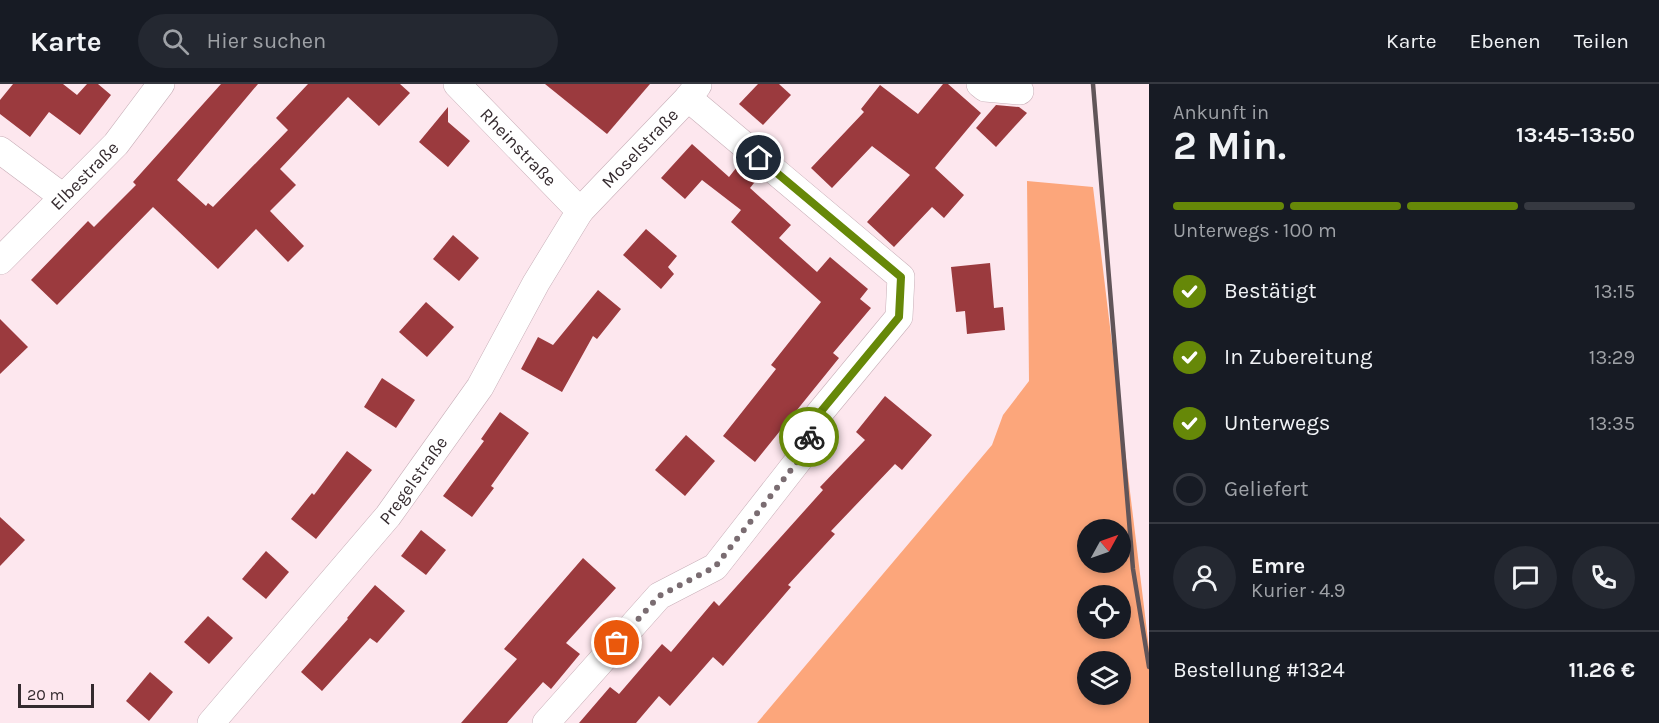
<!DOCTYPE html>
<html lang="de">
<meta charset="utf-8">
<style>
body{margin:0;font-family:Karla,sans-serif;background:#242831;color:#f1f3f6;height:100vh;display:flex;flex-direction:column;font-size:22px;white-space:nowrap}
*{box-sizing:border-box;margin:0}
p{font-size:20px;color:#9ea1a6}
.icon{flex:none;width:33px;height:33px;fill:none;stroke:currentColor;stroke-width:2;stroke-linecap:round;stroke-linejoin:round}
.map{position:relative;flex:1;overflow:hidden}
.details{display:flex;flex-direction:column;background:#171b24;width:510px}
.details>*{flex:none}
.needle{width:39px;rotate:50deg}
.fabs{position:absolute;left:1077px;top:435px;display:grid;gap:12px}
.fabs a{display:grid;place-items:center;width:54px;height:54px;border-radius:50%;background:#171b24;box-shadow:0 3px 9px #0003;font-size:30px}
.scale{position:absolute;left:18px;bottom:15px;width:76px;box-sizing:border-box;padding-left:6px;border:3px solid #342a2e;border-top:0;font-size:16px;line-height:21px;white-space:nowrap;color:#342a2e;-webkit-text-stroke:4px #fde7ee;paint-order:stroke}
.pin{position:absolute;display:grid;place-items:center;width:51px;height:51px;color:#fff;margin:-26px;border:3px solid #fff;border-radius:50%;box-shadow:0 2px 6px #0007}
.courier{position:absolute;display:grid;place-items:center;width:60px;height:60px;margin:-30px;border:4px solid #668808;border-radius:50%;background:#fff;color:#222;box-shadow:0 2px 8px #0007}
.overview em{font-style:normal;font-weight:700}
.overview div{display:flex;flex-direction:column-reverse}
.overview{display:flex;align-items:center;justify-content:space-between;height:102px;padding:0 24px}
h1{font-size:39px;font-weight:700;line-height:45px}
.bar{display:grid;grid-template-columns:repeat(4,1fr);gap:9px 6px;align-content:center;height:72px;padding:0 24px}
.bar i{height:8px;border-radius:4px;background:#363941}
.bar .selected{background:#668808}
.bar p{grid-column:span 4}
.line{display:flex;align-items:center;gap:15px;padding:0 24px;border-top:2px solid #363941}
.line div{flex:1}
.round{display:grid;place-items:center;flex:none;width:63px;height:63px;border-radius:32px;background:#242831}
ol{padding:0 24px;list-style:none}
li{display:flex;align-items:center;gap:18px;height:66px}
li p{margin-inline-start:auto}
li .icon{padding:6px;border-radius:50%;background:#668808;color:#fff;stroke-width:4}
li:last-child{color:#9ea1a6}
li i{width:33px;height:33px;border:3px solid #363941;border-radius:50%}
header{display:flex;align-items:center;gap:36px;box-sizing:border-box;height:84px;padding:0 30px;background:#171b24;border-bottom:2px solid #363941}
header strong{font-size:28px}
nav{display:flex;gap:33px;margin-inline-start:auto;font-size:21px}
.search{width:420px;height:54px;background:#242831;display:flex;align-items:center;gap:15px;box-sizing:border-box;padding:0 21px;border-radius:33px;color:#9ea1a6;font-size:22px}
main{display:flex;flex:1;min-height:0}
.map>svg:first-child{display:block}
.green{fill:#fca67b;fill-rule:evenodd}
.building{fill:#9b3a3e}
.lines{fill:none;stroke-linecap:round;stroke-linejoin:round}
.minor-casing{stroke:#c8afb8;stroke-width:28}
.minor{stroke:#fff;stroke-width:27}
.rail{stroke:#615559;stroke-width:4.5}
.done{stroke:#7a6c71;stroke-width:6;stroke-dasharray:0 10.8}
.route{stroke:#668808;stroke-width:8}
.labels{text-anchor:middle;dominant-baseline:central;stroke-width:6;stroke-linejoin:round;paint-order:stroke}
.street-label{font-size:18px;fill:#342a2e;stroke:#fde7ee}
</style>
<header>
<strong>Karte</strong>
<div class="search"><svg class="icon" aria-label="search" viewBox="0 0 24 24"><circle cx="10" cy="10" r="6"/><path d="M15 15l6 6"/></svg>Hier suchen</div>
<nav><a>Karte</a><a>Ebenen</a><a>Teilen</a></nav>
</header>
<main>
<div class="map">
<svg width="1149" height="639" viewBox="0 0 1149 639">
<rect width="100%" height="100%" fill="#fde7ee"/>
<path class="green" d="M1027,97L1093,103L1149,564V639H757L992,361L1003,331L1029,297ZM1088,446H1120V478H1088ZM1088,512H1120V544H1088ZM1088,578H1120V610H1088Z"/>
<g class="building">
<polygon points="13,0 63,0 77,11 87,0 98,0 111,11 80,51 49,28 30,53 0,30 0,16"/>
<polygon points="221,0 258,0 177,96 206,122 208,119 213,123 288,46 276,34 308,0 400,0 410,9 379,42 348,13 280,85 296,101 270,127 304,162 288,178 256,145 218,185 153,123 57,221 31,196 88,137 94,143 136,101 133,98"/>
<polygon points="545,0 650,0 607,50"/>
<polygon points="758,0 779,0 791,11 763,41 739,20"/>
<polygon points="943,0 948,0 981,29 935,84 964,111 944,134 932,123 894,163 867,138 910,91 872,62 832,104 811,84 864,28 861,25 880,1 918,30"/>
<polygon points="996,21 1019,23 1027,29 996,63 976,44"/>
<polygon points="448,23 448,38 470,57 448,83 419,58"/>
<polygon points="692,60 729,93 740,79 758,94 750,104 791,141 779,154 817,188 830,173 868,205 860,215 871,224 833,269 839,274 755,378 723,352 776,285 771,281 821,218 731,138 741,126 702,96 685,115 661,94"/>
<polygon points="646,145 677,172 668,183 674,190 661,205 623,171"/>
<polygon points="453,151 479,174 459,197 433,175"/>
<polygon points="990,179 994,224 1003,223 1005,246 967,250 965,227 956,228 951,183"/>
<polygon points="598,206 621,225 597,255 593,252 562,308 521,285 538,253 553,261"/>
<polygon points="426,218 454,243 427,273 399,248"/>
<polygon points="0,235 28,263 0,290"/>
<polygon points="382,294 415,316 396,344 364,323"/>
<polygon points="885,312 932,351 902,386 895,380 831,447 835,450 788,501 791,503 723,582 713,573 670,622 659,612 636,639 579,639 610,603 619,610 662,560 671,568 714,517 719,522 823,406 820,403 865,356 856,348"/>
<polygon points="500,328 529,349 491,402 494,404 472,433 443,412 484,357 481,355"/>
<polygon points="686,351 715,377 685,412 655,386"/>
<polygon points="347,367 372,386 316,455 291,435 312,409 314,411"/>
<polygon points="0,433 25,456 0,482"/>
<polygon points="421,446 446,466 426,491 401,472"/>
<polygon points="266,467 289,488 266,515 242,495"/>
<polygon points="583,474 616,504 566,559 580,570 551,605 543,598 507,639 461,639 517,575 504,565"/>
<polygon points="375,501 405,527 377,559 370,554 322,607 301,588 348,535 347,534"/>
<polygon points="208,532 233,554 209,580 184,558"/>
<polygon points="150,588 173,608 149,637 126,617"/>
</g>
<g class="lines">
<defs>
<g id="minor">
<path id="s1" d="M457,0L580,127"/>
<polyline points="980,0 985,4 1020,7"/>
<polyline points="0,66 63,113"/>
<path id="s2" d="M0,177L116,60L161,0"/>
<path id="s3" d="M211,639L388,432L480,303L536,199L580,127L688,14L698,1"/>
<polyline points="546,639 659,512 715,483 801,373 818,331 899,233 901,193 688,14"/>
</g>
</defs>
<use href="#minor" class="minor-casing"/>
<use href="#minor" class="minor"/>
<polyline class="rail" points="1093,0 1133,485 1149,583"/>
</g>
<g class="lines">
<polyline class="done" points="617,559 659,512 715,483 801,373 809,353"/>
<polyline class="route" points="759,74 901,193 899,233 818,331 809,353"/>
</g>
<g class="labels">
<g class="street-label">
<text stroke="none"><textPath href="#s1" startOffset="88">Rheinstraße</textPath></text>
<text stroke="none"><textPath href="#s3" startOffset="720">Moselstraße</textPath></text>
<text stroke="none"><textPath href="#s2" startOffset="120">Elbestraße</textPath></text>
<text stroke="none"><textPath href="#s3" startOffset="316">Pregelstraße</textPath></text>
</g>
</g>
</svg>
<div class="fabs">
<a><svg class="needle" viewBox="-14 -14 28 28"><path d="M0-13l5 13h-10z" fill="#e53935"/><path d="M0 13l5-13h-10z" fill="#9ea1a6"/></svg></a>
<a><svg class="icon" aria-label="locate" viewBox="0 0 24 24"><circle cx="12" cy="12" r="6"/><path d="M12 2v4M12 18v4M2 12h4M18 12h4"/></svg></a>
<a><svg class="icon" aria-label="layers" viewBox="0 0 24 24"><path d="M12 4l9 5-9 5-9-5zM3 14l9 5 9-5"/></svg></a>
</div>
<div class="scale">20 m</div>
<div class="pin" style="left:617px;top:559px;background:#ea580c"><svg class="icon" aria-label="bag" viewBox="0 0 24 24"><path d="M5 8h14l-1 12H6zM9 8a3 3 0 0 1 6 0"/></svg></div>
<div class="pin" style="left:759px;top:74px;background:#1f2937"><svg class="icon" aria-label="home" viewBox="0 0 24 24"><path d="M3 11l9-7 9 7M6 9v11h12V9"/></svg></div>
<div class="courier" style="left:809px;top:353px"><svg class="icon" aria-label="bike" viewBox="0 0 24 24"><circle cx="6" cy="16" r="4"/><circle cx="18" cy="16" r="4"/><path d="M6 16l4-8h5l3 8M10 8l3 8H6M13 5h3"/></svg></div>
</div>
<section class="details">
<div class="overview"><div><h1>2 Min.</h1><p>Ankunft in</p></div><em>13:45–13:50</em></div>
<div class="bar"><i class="selected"></i><i class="selected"></i><i class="selected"></i><i></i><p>Unterwegs · 100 m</p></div>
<ol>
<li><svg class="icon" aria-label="check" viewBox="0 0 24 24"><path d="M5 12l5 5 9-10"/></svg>Bestätigt<p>13:15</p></li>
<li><svg class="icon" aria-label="check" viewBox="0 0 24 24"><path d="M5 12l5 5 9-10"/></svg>In Zubereitung<p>13:29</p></li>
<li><svg class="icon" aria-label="check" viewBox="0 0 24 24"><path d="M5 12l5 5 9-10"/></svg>Unterwegs<p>13:35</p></li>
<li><i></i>Geliefert</li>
</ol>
<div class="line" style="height:108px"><a class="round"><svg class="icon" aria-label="person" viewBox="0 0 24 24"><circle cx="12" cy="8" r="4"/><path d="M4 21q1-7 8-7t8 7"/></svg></a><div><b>Emre</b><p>Kurier · 4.9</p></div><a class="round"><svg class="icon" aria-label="chat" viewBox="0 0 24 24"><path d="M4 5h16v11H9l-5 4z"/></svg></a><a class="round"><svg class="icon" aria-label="phone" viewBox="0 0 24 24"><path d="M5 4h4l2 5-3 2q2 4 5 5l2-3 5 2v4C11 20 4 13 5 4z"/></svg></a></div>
<div class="line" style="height:78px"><div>Bestellung #1324</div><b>11.26 €</b></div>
</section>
</main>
